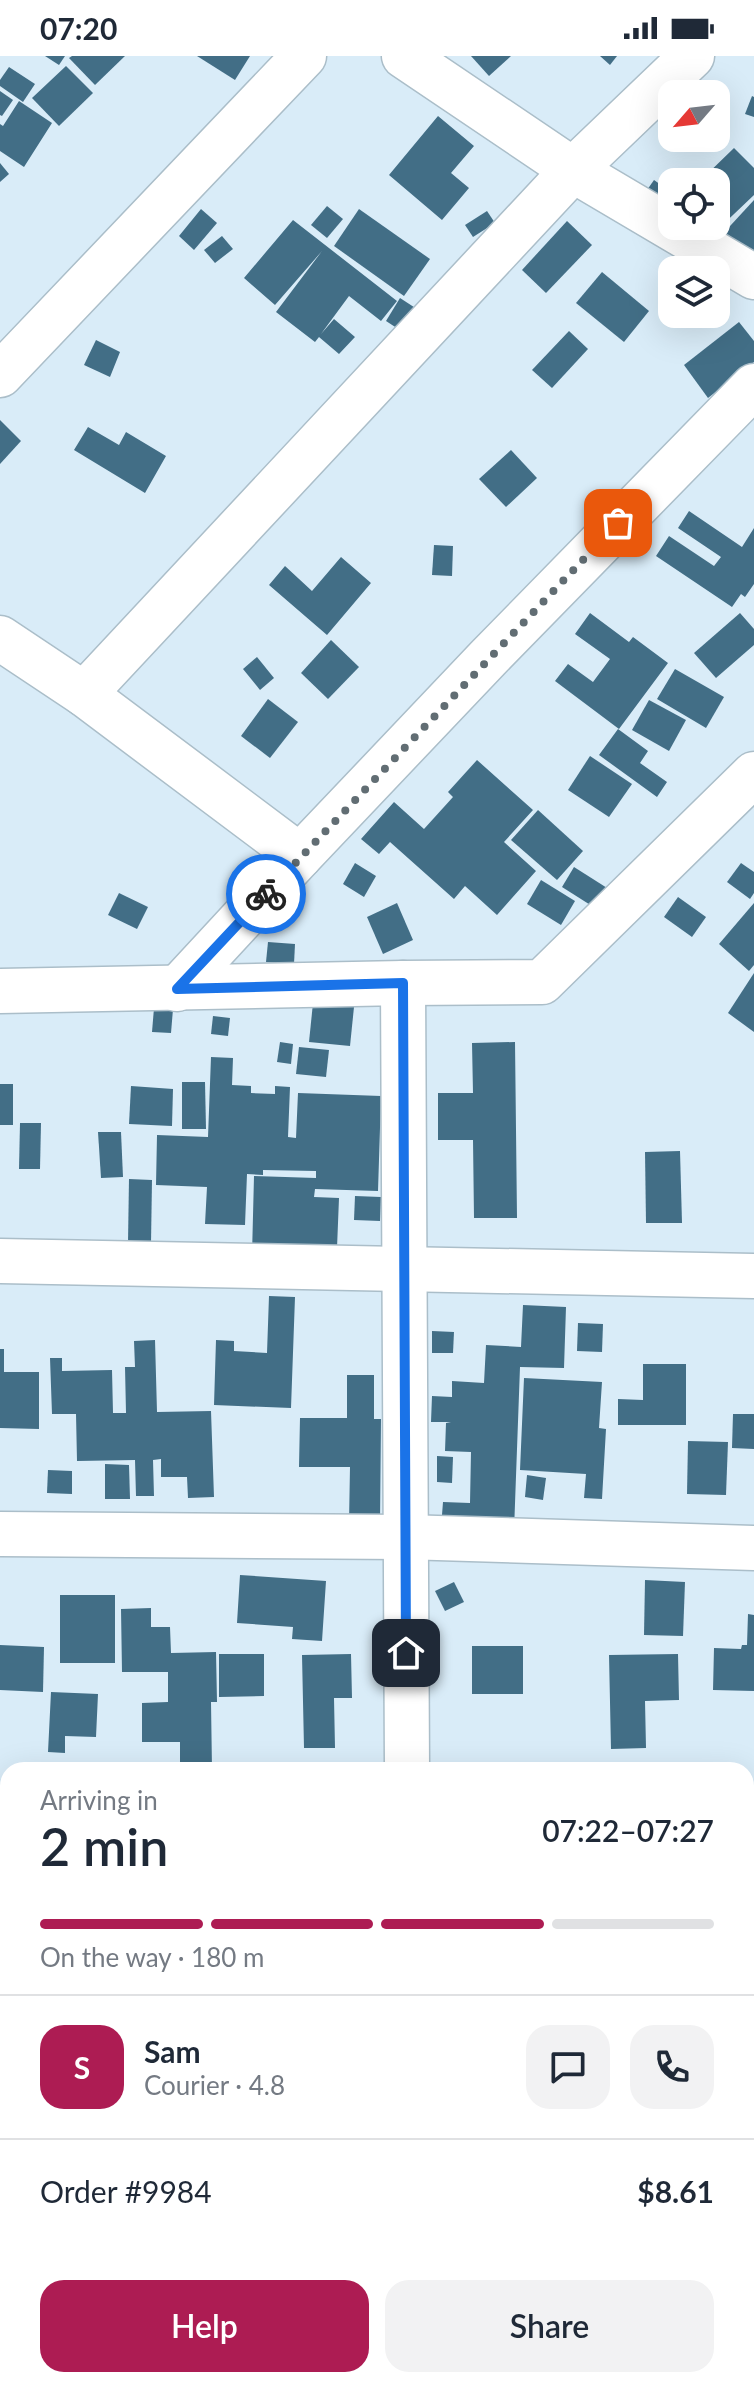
<!DOCTYPE html>
<meta charset="utf-8">
<style>
body{margin:0;font-family:Lato,sans-serif;background:#f2f2f3;color:#1f2937;height:100vh;display:flex;flex-direction:column;font-size:30px;white-space:nowrap}
*{box-sizing:border-box;margin:0}
p{font-size:26px;color:#747a83}
.icon{flex:none;width:44px;height:44px;fill:none;stroke:currentColor;stroke-width:2;stroke-linecap:round;stroke-linejoin:round}
.map{position:relative;flex:1;overflow:hidden}
.panel{position:absolute;left:0px;top:1706px;width:754px;height:626px;display:flex;flex-direction:column;background:#fff;border-radius:24px 24px 0 0;box-shadow:0 8px 32px #0002}
.panel>*{flex:none}
.needle{width:52px;rotate:242deg}
.fabs{position:absolute;left:658px;top:24px;display:grid;gap:16px}
.fabs a{display:grid;place-items:center;width:72px;height:72px;border-radius:16px;background:#fff;box-shadow:0 8px 32px #0002;font-size:40px}
.pin{position:absolute;display:grid;place-items:center;width:68px;height:68px;color:#fff;margin:-34px;border-radius:16px;box-shadow:0 4px 12px #0006}
.courier{position:absolute;display:grid;place-items:center;width:80px;height:80px;margin:-40px;border:6px solid #1a73e8;border-radius:50%;background:#fff;color:#222;box-shadow:0 2px 10px #0007}
.summary em{font-style:normal;font-weight:600}
.summary div{display:flex;flex-direction:column-reverse}
.summary{display:flex;align-items:center;justify-content:space-between;height:136px;padding:0 40px}
h1{font-size:52px;font-weight:600;line-height:60px}
.bar{display:grid;grid-template-columns:repeat(4,1fr);gap:12px 8px;align-content:center;height:96px;padding:0 40px}
.bar i{height:10px;border-radius:6px;background:#e0e1e3}
.bar .active{background:#ad1c53}
.bar p{grid-column:span 4}
.line{display:flex;align-items:center;gap:20px;padding:0 40px;border-top:2px solid #e0e1e3}
.line div{flex:1}
.round{display:grid;place-items:center;flex:none;width:84px;height:84px;border-radius:24px;background:#f2f2f3}
.cta{display:flex;gap:16px;margin-top:auto;padding:16px 40px}
.cta a{flex:1;height:92px;border-radius:24px;background:#ad1c53;color:#fff;font-size:32px;font-weight:600;line-height:92px;text-align:center}
.cta a+a{background:#f2f2f3;color:#1f2937}
.status{display:flex;justify-content:space-between;align-items:center;height:56px;padding:0 40px;background:#fff;direction:ltr}
.status svg{height:22px;fill:currentColor}
.map>svg:first-child{display:block}
.building{fill:#426e86}
.lines{fill:none;stroke-linecap:round;stroke-linejoin:round}
.minor-casing{stroke:#abbec9;stroke-width:47}
.minor{stroke:#fff;stroke-width:44}
.done{stroke:#616d73;stroke-width:8;stroke-dasharray:0 14.4}
.route{stroke:#1a73e8;stroke-width:10}
</style>
<div class="status"><b>07:20</b><svg viewBox="0 0 49 12"><path d="M0 12V9h3v3zM5 12V6h3v6zM10 12V3h3v9zM15 12V0h3v12zM26 1h20v11H26zM47 4h2v5h-2z"/></svg></div>
<div class="map">
<svg width="754" height="2331" viewBox="0 0 754 2331">
<rect width="100%" height="100%" fill="#d9ecf8"/>
<g class="building">
<polygon points="45,0 65,0 59,9"/>
<polygon points="72,0 125,0 95,29 69,2"/>
<polygon points="197,0 250,0 235,24"/>
<polygon points="471,0 511,0 489,20"/>
<polygon points="600,0 617,0 610,9"/>
<polygon points="66,10 93,37 59,70 32,42"/>
<polygon points="9,11 35,28 23,46 0,30 0,24"/>
<polygon points="0,35 13,44 2,60 0,59"/>
<polygon points="752,40 754,41 754,61 745,58"/>
<polygon points="19,45 52,67 24,111 0,95 0,68 3,70"/>
<polygon points="438,60 474,90 451,117 469,132 442,164 389,119"/>
<polygon points="734,92 754,112 754,139 713,178 706,170 716,170 716,126 699,126"/>
<polygon points="0,107 9,118 0,126"/>
<polygon points="654,124 671,136 664,146 647,134"/>
<polygon points="754,144 754,205 719,182"/>
<polygon points="327,150 343,163 327,182 311,169"/>
<polygon points="201,153 217,167 194,194 179,180"/>
<polygon points="359,153 430,203 404,240 334,190"/>
<polygon points="487,155 495,167 473,181 465,169"/>
<polygon points="293,164 397,245 381,265 349,240 321,278 334,263 355,281 339,298 319,281 315,286 276,256 322,195 275,249 244,222"/>
<polygon points="567,165 592,189 546,237 522,214"/>
<polygon points="222,180 233,193 215,207 204,194"/>
<polygon points="602,216 649,255 624,286 576,247"/>
<polygon points="400,242 420,255 406,278 386,265"/>
<polygon points="739,266 754,285 754,306 708,342 684,309"/>
<polygon points="569,275 588,293 552,332 532,314"/>
<polygon points="96,284 120,296 110,321 84,309"/>
<polygon points="0,364 21,385 0,408"/>
<polygon points="88,371 119,389 126,376 166,400 145,437 74,394"/>
<polygon points="511,394 537,422 506,451 479,423"/>
<polygon points="689,455 742,491 754,472 754,528 745,541 741,538 732,551 656,500 669,480 714,510 721,501 678,472"/>
<polygon points="434,489 453,490 452,520 432,519"/>
<polygon points="341,501 371,527 327,579 269,529 285,510 312,535"/>
<polygon points="590,557 629,586 633,581 668,607 619,673 555,625 568,608 593,626 610,603 575,578"/>
<polygon points="740,557 754,573 754,589 716,622 694,597"/>
<polygon points="331,584 359,611 328,643 301,617"/>
<polygon points="257,601 274,622 260,634 243,613"/>
<polygon points="675,613 724,641 706,672 657,643"/>
<polygon points="268,643 298,666 270,702 241,680"/>
<polygon points="649,644 686,664 669,695 632,674"/>
<polygon points="618,673 648,695 640,707 667,726 657,741 599,699"/>
<polygon points="590,700 632,728 609,761 568,734"/>
<polygon points="477,704 533,754 504,786 536,815 497,859 465,830 454,843 390,786 379,798 361,783 394,746 424,773 453,741 448,736"/>
<polygon points="538,754 583,795 557,824 511,784"/>
<polygon points="355,807 376,820 364,841 343,828"/>
<polygon points="741,807 754,816 754,837 750,843 727,826"/>
<polygon points="574,811 615,837 603,857 562,831"/>
<polygon points="541,824 575,845 561,869 527,848"/>
<polygon points="119,837 148,851 137,873 108,859"/>
<polygon points="678,841 706,861 692,881 664,861"/>
<polygon points="397,847 413,884 383,898 367,861"/>
<polygon points="754,847 754,909 749,915 719,888"/>
<polygon points="268,886 295,888 294,908 266,906"/>
<polygon points="754,917 754,976 728,957"/>
<polygon points="313,947 354,951 350,990 309,986"/>
<polygon points="154,952 173,953 171,977 152,976"/>
<polygon points="213,960 230,962 228,980 211,978"/>
<polygon points="280,986 293,988 291,1008 277,1006"/>
<polygon points="515,986 517,1162 474,1162 473,1084 438,1084 438,1037 473,1037 472,987"/>
<polygon points="299,991 329,994 326,1021 296,1018"/>
<polygon points="211,1001 233,1002 232,1029 251,1030 251,1037 275,1038 275,1030 290,1031 288,1081 296,1082 298,1037 381,1040 378,1135 315,1133 314,1141 339,1142 337,1192 252,1199 254,1120 316,1122 316,1115 263,1114 263,1119 247,1118 245,1169 205,1168 207,1131 156,1129 157,1079 208,1081"/>
<polygon points="182,1026 205,1026 206,1073 182,1073"/>
<rect x="0" y="1028" width="13" height="41"/>
<polygon points="131,1030 173,1033 172,1070 129,1068"/>
<polygon points="20,1067 41,1067 40,1113 19,1113"/>
<polygon points="98,1076 121,1076 123,1121 101,1122"/>
<polygon points="680,1095 682,1167 646,1167 645,1096"/>
<polygon points="129,1123 152,1124 151,1187 128,1186"/>
<polygon points="355,1140 381,1141 380,1165 354,1164"/>
<polygon points="269,1240 295,1241 291,1352 214,1349 216,1284 234,1285 234,1295 267,1297"/>
<polygon points="523,1249 566,1251 564,1312 520,1311 514,1475 441,1472 443,1446 470,1447 471,1396 445,1395 446,1367 451,1366 431,1366 432,1340 452,1341 452,1325 484,1327 486,1289 521,1291"/>
<polygon points="578,1267 603,1268 602,1296 577,1295"/>
<polygon points="432,1275 454,1276 453,1297 432,1297"/>
<polygon points="155,1284 157,1356 211,1355 214,1441 188,1442 187,1421 161,1421 161,1403 153,1404 154,1440 136,1440 135,1404 77,1405 76,1358 52,1358 50,1302 62,1302 62,1315 112,1314 113,1357 126,1357 125,1311 135,1311 134,1285"/>
<polygon points="0,1293 4,1293 4,1316 39,1316 39,1373 0,1372"/>
<polygon points="643,1308 686,1308 686,1369 618,1369 618,1343 643,1344"/>
<polygon points="347,1319 374,1319 374,1363 381,1363 380,1467 349,1467 350,1411 299,1411 300,1362 347,1362"/>
<polygon points="524,1322 602,1326 599,1372 606,1373 602,1443 584,1442 586,1418 520,1414"/>
<polygon points="733,1358 754,1358 754,1393 732,1392"/>
<polygon points="688,1385 728,1386 726,1439 687,1438"/>
<polygon points="437,1400 453,1401 452,1427 437,1426"/>
<polygon points="105,1408 129,1409 130,1443 105,1443"/>
<polygon points="48,1414 72,1415 72,1438 47,1437"/>
<polygon points="527,1419 546,1422 543,1444 525,1441"/>
<polygon points="240,1519 326,1525 322,1585 292,1583 293,1571 237,1567"/>
<polygon points="645,1524 685,1526 683,1580 644,1579"/>
<polygon points="454,1526 464,1546 445,1555 435,1535"/>
<rect x="60" y="1539" width="55" height="68"/>
<polygon points="151,1552 151,1571 170,1571 171,1597 216,1596 217,1646 211,1646 212,1714 180,1714 180,1686 142,1686 142,1647 168,1646 168,1616 122,1616 121,1553"/>
<polygon points="748,1558 754,1559 754,1635 713,1634 714,1592 741,1593 742,1589 747,1589"/>
<polygon points="0,1589 44,1591 43,1636 0,1634"/>
<rect x="472" y="1590" width="51" height="48"/>
<polygon points="219,1598 264,1598 264,1640 219,1641"/>
<polygon points="351,1598 352,1642 334,1642 335,1692 304,1692 302,1599"/>
<polygon points="678,1598 679,1644 645,1645 646,1692 611,1693 609,1599"/>
<polygon points="51,1636 98,1638 96,1681 65,1680 65,1697 48,1696"/>
<rect x="746" y="1883" width="8" height="42"/>
</g>
<g class="lines">
<defs>
<g id="minor">
<polyline points="404,0 573,114 754,221"/>
<polyline points="0,319 304,0"/>
<polyline points="0,582 84,638 300,800 488,602 754,330"/>
<polyline points="84,638 573,114 692,0"/>
<polyline points="403,927 542,926 754,718"/>
<polyline points="177,933 300,800"/>
<polyline points="0,935 403,927 407,1714"/>
<polyline points="0,1205 754,1220"/>
<polyline points="0,1478 405,1481 754,1492"/>
<polyline points="746,1766 754,1766"/>
<polyline points="0,1770 8,1770"/>
<polyline points="0,2036 8,2036"/>
<polyline points="746,2037 754,2037"/>
<polyline points="415,2324 415,2331"/>
</g>
</defs>
<use href="#minor" class="minor-casing"/>
<use href="#minor" class="minor"/>
</g>
<g class="lines">
<polyline class="done" points="266,838 618,467"/>
<polyline class="route" points="266,838 177,933 403,927 406,1597"/>
</g>
</svg>
<div class="fabs">
<a><svg class="needle" viewBox="-14 -14 28 28"><path d="M0-13l5 13h-10z" fill="#e53935"/><path d="M0 13l5-13h-10z" fill="#747a83"/></svg></a>
<a><svg class="icon" aria-label="locate" viewBox="0 0 24 24"><circle cx="12" cy="12" r="6"/><path d="M12 2v4M12 18v4M2 12h4M18 12h4"/></svg></a>
<a><svg class="icon" aria-label="layers" viewBox="0 0 24 24"><path d="M12 4l9 5-9 5-9-5zM3 14l9 5 9-5"/></svg></a>
</div>
<div class="pin" style="left:618px;top:467px;background:#ea580c"><svg class="icon" aria-label="bag" viewBox="0 0 24 24"><path d="M5 8h14l-1 12H6zM9 8a3 3 0 0 1 6 0"/></svg></div>
<div class="pin" style="left:406px;top:1597px;background:#1f2937"><svg class="icon" aria-label="home" viewBox="0 0 24 24"><path d="M3 11l9-7 9 7M6 9v11h12V9"/></svg></div>
<div class="courier" style="left:266px;top:838px"><svg class="icon" aria-label="bike" viewBox="0 0 24 24"><circle cx="6" cy="16" r="4"/><circle cx="18" cy="16" r="4"/><path d="M6 16l4-8h5l3 8M10 8l3 8H6M13 5h3"/></svg></div>
<section class="panel">
<div class="summary"><div><h1>2 min</h1><p>Arriving in</p></div><em>07:22–07:27</em></div>
<div class="bar"><i class="active"></i><i class="active"></i><i class="active"></i><i></i><p>On the way · 180 m</p></div>
<div class="line" style="height:144px"><b class="round" style="background:#ad1c53;color:#fff">S</b><div><b>Sam</b><p>Courier · 4.8</p></div><a class="round"><svg class="icon" aria-label="chat" viewBox="0 0 24 24"><path d="M4 5h16v11H9l-5 4z"/></svg></a><a class="round"><svg class="icon" aria-label="phone" viewBox="0 0 24 24"><path d="M5 4h4l2 5-3 2q2 4 5 5l2-3 5 2v4C11 20 4 13 5 4z"/></svg></a></div>
<div class="line" style="height:104px"><div>Order #9984</div><b>$8.61</b></div>
<div class="cta"><a>Help</a><a>Share</a></div>
</section>
</div>
